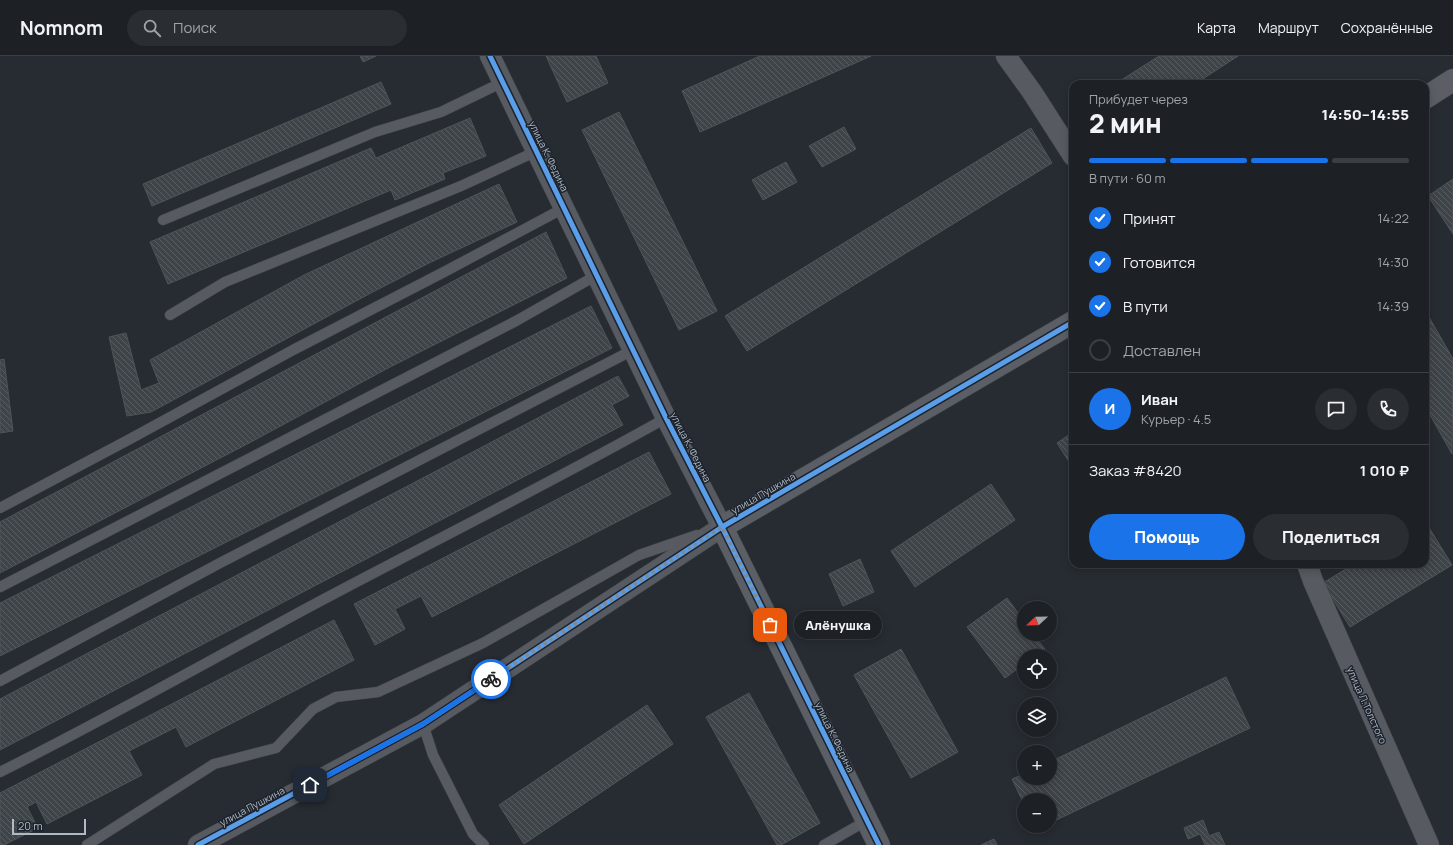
<!DOCTYPE html>
<html lang="ru">
<meta charset="utf-8">
<style>
body{margin:0;font-family:Manrope,sans-serif;background:#2a2e32;color:#f1f3f6;height:100vh;display:flex;flex-direction:column;font-size:15px;white-space:nowrap}
*{box-sizing:border-box;margin:0}
p{font-size:13px;color:#a0a3a7}
.icon{flex:none;width:22px;height:22px;fill:none;stroke:currentColor;stroke-width:2;stroke-linecap:round;stroke-linejoin:round}
.map{position:relative;flex:1;overflow:hidden}
.drawer{position:absolute;left:1069px;top:24px;width:360px;height:488px;display:flex;flex-direction:column;background:#1d2126;border-radius:12px;box-shadow:0 2px 10px #0003,0 0 0 1px #3b3e43}
.drawer>*{flex:none}
.needle{width:26px;rotate:248deg}
.controls{position:absolute;left:1017px;top:545px;display:grid;gap:8px}
.controls a{display:grid;place-items:center;width:40px;height:40px;border-radius:50%;background:#1d2126;box-shadow:0 2px 10px #0003,0 0 0 1px #3b3e43;font-size:20px}
.scale{position:absolute;left:12px;bottom:10px;width:74px;box-sizing:border-box;padding-left:4px;border:2px solid #b1b9c3;border-top:0;font-size:11px;line-height:14px;white-space:nowrap;color:#b1b9c3;-webkit-text-stroke:3px #1c232c;paint-order:stroke}
.pin{position:absolute;display:grid;place-items:center;width:34px;height:34px;color:#fff;margin:-17px;border-radius:8px;box-shadow:0 2px 6px #0006}
.courier{position:absolute;display:grid;place-items:center;width:40px;height:40px;margin:-20px;border:3px solid #1a73e8;border-radius:50%;background:#fff;color:#222;box-shadow:0 1px 5px #0007}
.bubble{position:absolute;height:28px;border-radius:14px;background:#1d2126;box-shadow:0 2px 10px #0003,0 0 0 1px #3b3e43;font-size:13px;font-weight:800;line-height:28px;text-align:center}
.summary em{font-style:normal;font-weight:800}
.summary div{display:flex;flex-direction:column-reverse}
.summary{display:flex;align-items:center;justify-content:space-between;height:68px;padding:0 20px}
h1{font-size:26px;font-weight:800;line-height:30px}
.bar{display:grid;grid-template-columns:repeat(4,1fr);gap:6px 4px;align-content:center;height:48px;padding:0 20px}
.bar i{height:5px;border-radius:3px;background:#3b3e43}
.bar .selected{background:#1a73e8}
.bar p{grid-column:span 4}
.line{display:flex;align-items:center;gap:10px;padding:0 20px;border-top:1px solid #3b3e43}
.line div{flex:1}
.round{display:grid;place-items:center;flex:none;width:42px;height:42px;border-radius:21px;background:#2a2e32}
ol{padding:0 20px;list-style:none}
li{display:flex;align-items:center;gap:12px;height:44px}
li p{margin-inline-start:auto}
li .icon{padding:4px;border-radius:50%;background:#1a73e8;color:#fff;stroke-width:4}
li:last-child{color:#a0a3a7}
li i{width:22px;height:22px;border:2px solid #3b3e43;border-radius:50%}
.cta{display:flex;gap:8px;margin-top:auto;padding:8px 20px}
.cta a{flex:1;height:46px;border-radius:24px;background:#1a73e8;color:#fff;font-size:16px;font-weight:800;line-height:46px;text-align:center}
.cta a+a{background:#2a2e32;color:#f1f3f6}
header{display:flex;align-items:center;gap:24px;box-sizing:border-box;height:56px;padding:0 20px;background:#1d2126;border-bottom:1px solid #3b3e43}
header strong{font-size:19px}
nav{display:flex;gap:22px;margin-inline-start:auto;font-size:14px}
.search{width:280px;height:36px;background:#2a2e32;display:flex;align-items:center;gap:10px;box-sizing:border-box;padding:0 14px;border-radius:22px;color:#a0a3a7;font-size:15px}
.map>svg:first-child{display:block}
.building{fill:url(#building-back-hatch);stroke:#4f545a}
.lines{fill:none;stroke-linecap:round;stroke-linejoin:round}
.lane-casing{stroke:#43474b;stroke-width:11}
.street-casing{stroke:#43474b;stroke-width:21}
.secondary-casing{stroke:#42474c;stroke-width:23}
.lane{stroke:#575a60;stroke-width:10}
.street{stroke:#575a60;stroke-width:20}
.secondary{stroke:#5b5f65;stroke-width:22}
.cycleway-casing{stroke:#1c232c;stroke-width:8}
.cycleway{stroke:#5a9eea;stroke-width:5}
.done{stroke:#818890;stroke-width:4;stroke-dasharray:0 7.2}
.route{stroke:#1a73e8;stroke-width:5}
.labels{text-anchor:middle;dominant-baseline:central;stroke-width:3;stroke-linejoin:round;paint-order:stroke}
.street-label{font-size:10px;fill:#b1b9c3;stroke:#1c232c}
</style>
<header>
<strong>Nomnom</strong>
<div class="search"><svg class="icon" aria-label="search" viewBox="0 0 24 24"><circle cx="10" cy="10" r="6"/><path d="M15 15l6 6"/></svg>Поиск</div>
<nav><a>Карта</a><a>Маршрут</a><a>Сохранённые</a></nav>
</header>
<div class="map">
<svg width="1453" height="789" viewBox="0 0 1453 789">
<defs>
<pattern id="building-back-hatch" width="6" height="6" patternUnits="userSpaceOnUse"><rect width="6" height="6" fill="#3f4449"/><path d="M-1 5l2 2M0 0l6 6M5-1l2 2" fill="none" stroke="#585d62"/></pattern>
</defs>
<rect width="100%" height="100%" fill="#272c32"/>
<g class="building">
<polygon points="360,0 376,0 363,6"/>
<polygon points="546,0 596,0 608,27 567,46"/>
<polygon points="760,0 871,0 700,76 682,35"/>
<polygon points="1159,0 1238,0 1195,28 1115,28"/>
<polygon points="381,26 391,48 152,150 143,128"/>
<polygon points="619,56 717,255 679,274 582,74"/>
<polygon points="470,62 486,100 443,117 445,123 395,144 391,134 168,228 150,186 371,92 376,102"/>
<polygon points="844,71 856,93 822,111 809,90"/>
<polygon points="1031,72 1052,107 747,295 725,260"/>
<polygon points="786,106 797,126 763,144 752,124"/>
<polygon points="1453,123 1453,178 1428,140"/>
<polygon points="499,128 517,166 429,207 369,238 151,356 127,360 109,281 126,277 141,334 159,327 150,304 304,219"/>
<polygon points="546,176 567,222 392,310 249,387 0,517 0,466"/>
<polygon points="591,250 612,292 0,600 0,547"/>
<polygon points="1425,254 1453,303 1452,398 1425,350"/>
<polygon points="4,303 13,375 0,377 0,304"/>
<polygon points="618,320 629,340 612,349 623,369 0,694 0,643"/>
<polygon points="1073,376 1073,412 1057,387"/>
<polygon points="649,396 671,438 432,561 421,540 395,553 405,573 375,589 354,548"/>
<polygon points="991,428 1015,464 915,531 891,495"/>
<polygon points="1425,465 1452,509 1350,571 1323,527 1354,508 1425,508"/>
<polygon points="860,503 874,536 843,550 829,518"/>
<polygon points="1007,542 1024,565 1024,578 1033,578 1045,593 1035,600 1024,600 1024,608 1005,622 967,571"/>
<polygon points="334,564 354,604 186,691 176,671 129,695 142,719 47,768 36,746 27,751 38,772 4,789 0,789 0,737"/>
<polygon points="901,593 958,696 911,722 854,619"/>
<polygon points="1226,621 1250,672 1050,767 1050,744 1024,744 1024,748 1012,723 1024,718 1024,722 1050,722 1050,706"/>
<polygon points="749,637 820,767 781,789 777,789 706,661"/>
<polygon points="647,649 673,688 524,788 499,749"/>
<polygon points="1203,764 1209,780 1219,776 1225,789 1205,789 1200,778 1188,783 1184,772"/>
<polygon points="994,783 997,789 981,789"/>
</g>
<g class="lines">
<defs>
<g id="lane">
<polyline points="163,164 375,76 441,56 503,26"/>
<polyline points="170,259 225,226 461,130 537,95"/>
<polyline points="0,452 130,383 293,294 444,216 564,152"/>
<polyline points="0,531 516,265 597,219"/>
<polyline points="0,625 220,507 633,294"/>
<polyline points="423,668 433,699 473,778 484,789"/>
<path d="M0,716C105,664 207,606 311,550C429,487 549,428 666,362"/>
<polyline points="87,789 214,708 276,692 313,653 336,641 378,636 483,587 639,499 697,479"/>
<polyline points="824,789 866,765"/>
</g>
<g id="street">
<polyline points="1006,0 1032,36 1073,100"/>
<polyline points="1307,508 1313,525 1429,789"/>
<polyline points="198,789 423,668 722,471 666,362 490,0"/>
</g>
<g id="secondary">
<polyline points="1425,42 1453,24"/>
<polyline points="879,789 722,471 1073,266"/>
</g>
</defs>
<use href="#lane" class="lane-casing"/>
<use href="#street" class="street-casing"/>
<use href="#secondary" class="secondary-casing"/>
<use href="#lane" class="lane"/>
<use href="#street" class="street"/>
<use href="#secondary" class="secondary"/>
<defs>
<g id="cycleway">
<polyline points="490,0 666,362 722,471 879,789"/>
<polyline points="198,789 423,668 722,471 1073,266"/>
</g>
</defs>
<use href="#cycleway" class="cycleway-casing"/>
<use href="#cycleway" class="cycleway"/>
</g>
<g class="lines">
<polyline class="done" points="491,623 722,471 770,569"/>
<polyline class="route" points="310,729 423,668 491,623"/>
</g>
<g class="labels">
<g class="street-label">
<text transform="translate(549 100) rotate(64)">улица К. Федина</text>
<text transform="translate(691 391) rotate(63)">улица К. Федина</text>
<text transform="translate(763 437) rotate(-30)">улица Пушкина</text>
<text transform="translate(1367 649) rotate(66)">улица Л.Толстого</text>
<text transform="translate(835 681) rotate(64)">улица К. Федина</text>
<text transform="translate(252 750) rotate(-28)">улица Пушкина</text>
</g>
</g>
</svg>
<div class="controls">
<a><svg class="needle" viewBox="-14 -14 28 28"><path d="M0-13l5 13h-10z" fill="#e53935"/><path d="M0 13l5-13h-10z" fill="#a0a3a7"/></svg></a>
<a><svg class="icon" aria-label="locate" viewBox="0 0 24 24"><circle cx="12" cy="12" r="6"/><path d="M12 2v4M12 18v4M2 12h4M18 12h4"/></svg></a>
<a><svg class="icon" aria-label="layers" viewBox="0 0 24 24"><path d="M12 4l9 5-9 5-9-5zM3 14l9 5 9-5"/></svg></a>
<a>+</a>
<a>−</a>
</div>
<div class="scale">20 m</div>
<div class="pin" style="left:770px;top:569px;background:#ea580c"><svg class="icon" aria-label="bag" viewBox="0 0 24 24"><path d="M5 8h14l-1 12H6zM9 8a3 3 0 0 1 6 0"/></svg></div>
<div class="pin" style="left:310px;top:729px;background:#1f2937"><svg class="icon" aria-label="home" viewBox="0 0 24 24"><path d="M3 11l9-7 9 7M6 9v11h12V9"/></svg></div>
<div class="courier" style="left:491px;top:623px"><svg class="icon" aria-label="bike" viewBox="0 0 24 24"><circle cx="6" cy="16" r="4"/><circle cx="18" cy="16" r="4"/><path d="M6 16l4-8h5l3 8M10 8l3 8H6M13 5h3"/></svg></div>
<div class="bubble" style="left:794px;top:555px;width:88px">Алёнушка</div>
<section class="drawer">
<div class="summary"><div><h1>2 мин</h1><p>Прибудет через</p></div><em>14:50–14:55</em></div>
<div class="bar"><i class="selected"></i><i class="selected"></i><i class="selected"></i><i></i><p>В пути · 60 m</p></div>
<ol>
<li><svg class="icon" aria-label="check" viewBox="0 0 24 24"><path d="M5 12l5 5 9-10"/></svg>Принят<p>14:22</p></li>
<li><svg class="icon" aria-label="check" viewBox="0 0 24 24"><path d="M5 12l5 5 9-10"/></svg>Готовится<p>14:30</p></li>
<li><svg class="icon" aria-label="check" viewBox="0 0 24 24"><path d="M5 12l5 5 9-10"/></svg>В пути<p>14:39</p></li>
<li><i></i>Доставлен</li>
</ol>
<div class="line" style="height:72px"><b class="round" style="background:#1a73e8;color:#fff">И</b><div><b>Иван</b><p>Курьер · 4.5</p></div><a class="round"><svg class="icon" aria-label="chat" viewBox="0 0 24 24"><path d="M4 5h16v11H9l-5 4z"/></svg></a><a class="round"><svg class="icon" aria-label="phone" viewBox="0 0 24 24"><path d="M5 4h4l2 5-3 2q2 4 5 5l2-3 5 2v4C11 20 4 13 5 4z"/></svg></a></div>
<div class="line" style="height:52px"><div>Заказ #8420</div><b>1 010 ₽</b></div>
<div class="cta"><a>Помощь</a><a>Поделиться</a></div>
</section>
</div>
